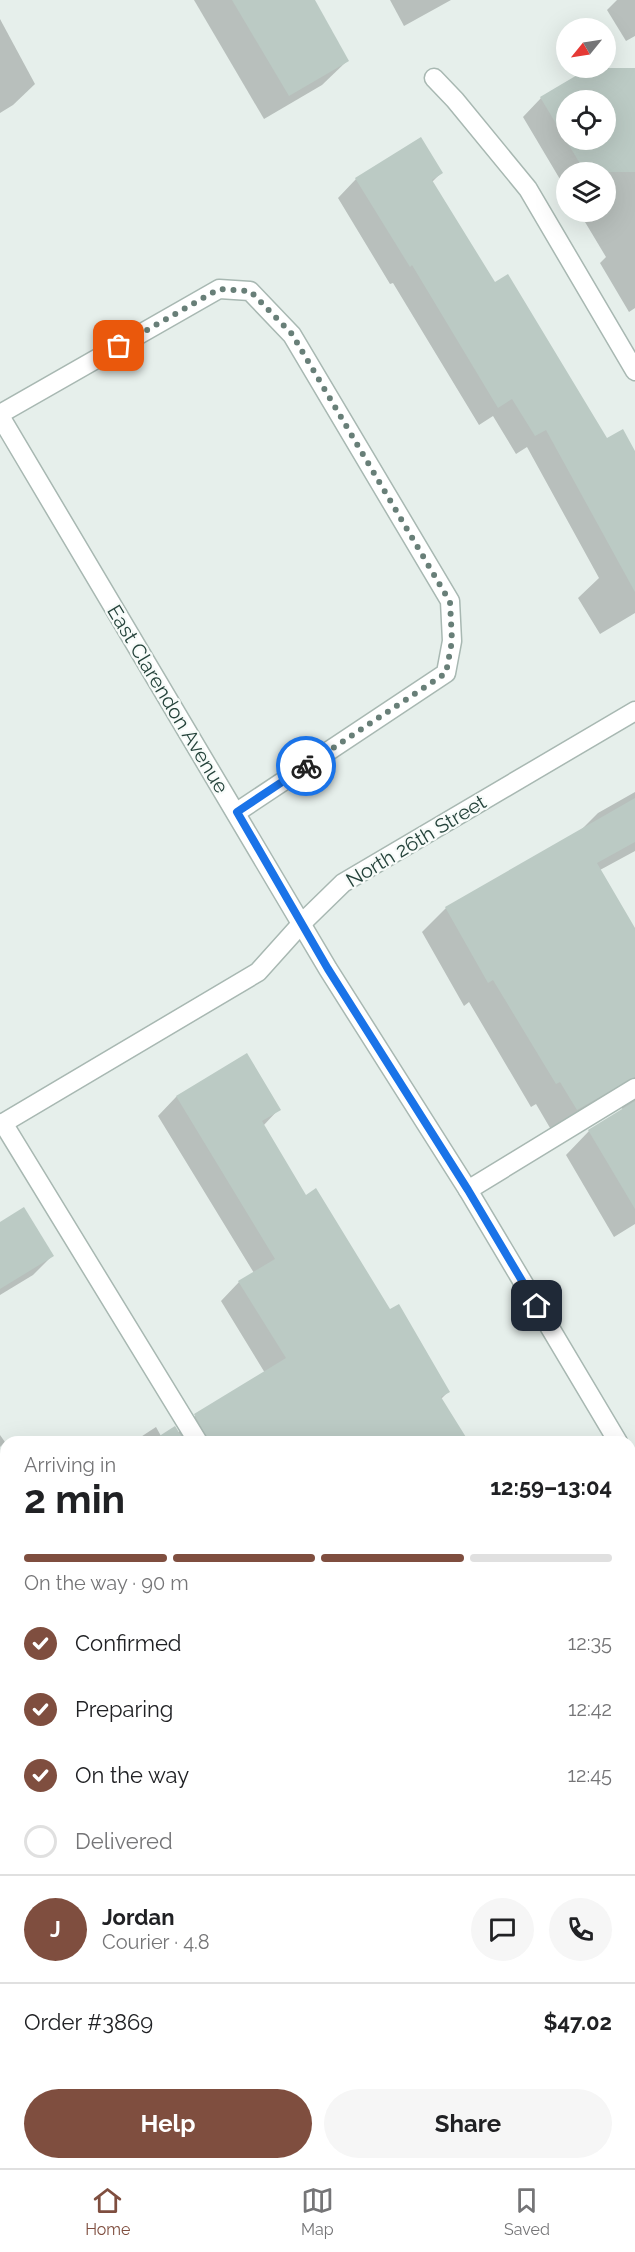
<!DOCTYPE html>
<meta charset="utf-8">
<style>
body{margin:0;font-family:Raleway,sans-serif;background:#f6f6f6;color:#202124;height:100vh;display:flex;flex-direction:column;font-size:22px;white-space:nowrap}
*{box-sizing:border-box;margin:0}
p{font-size:20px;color:#757577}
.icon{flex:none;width:33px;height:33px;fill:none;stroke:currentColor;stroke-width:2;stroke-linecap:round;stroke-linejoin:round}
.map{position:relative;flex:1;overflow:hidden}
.panel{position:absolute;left:0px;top:1436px;width:636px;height:734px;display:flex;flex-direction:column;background:#fff;border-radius:18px 18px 0 0;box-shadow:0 6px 24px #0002}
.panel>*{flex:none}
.needle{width:39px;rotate:240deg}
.fabs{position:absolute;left:556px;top:18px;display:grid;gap:12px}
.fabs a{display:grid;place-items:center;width:60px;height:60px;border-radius:50%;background:#fff;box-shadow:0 6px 24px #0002;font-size:30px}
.pin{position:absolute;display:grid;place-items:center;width:51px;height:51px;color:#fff;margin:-26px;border-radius:12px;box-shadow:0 3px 9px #0006}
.courier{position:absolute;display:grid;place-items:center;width:60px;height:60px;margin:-30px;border:4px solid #1a73e8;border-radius:50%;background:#fff;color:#222;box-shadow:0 2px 8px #0007}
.summary em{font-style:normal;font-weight:700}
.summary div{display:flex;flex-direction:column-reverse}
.summary{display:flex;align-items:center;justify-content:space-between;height:102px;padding:0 24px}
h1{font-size:39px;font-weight:700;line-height:45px}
.bar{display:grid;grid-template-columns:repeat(4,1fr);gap:9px 6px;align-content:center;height:72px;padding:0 24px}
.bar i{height:8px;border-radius:4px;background:#e0e0e0}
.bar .active{background:#7f4e3f}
.bar p{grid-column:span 4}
.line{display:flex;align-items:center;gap:15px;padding:0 24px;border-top:2px solid #e0e0e0}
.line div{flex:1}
.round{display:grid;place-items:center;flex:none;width:63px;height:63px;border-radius:32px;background:#f6f6f6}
ol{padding:0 24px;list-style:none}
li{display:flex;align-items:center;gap:18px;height:66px}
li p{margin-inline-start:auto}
li .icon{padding:6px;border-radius:50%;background:#7f4e3f;color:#fff;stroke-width:4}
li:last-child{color:#757577}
li i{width:33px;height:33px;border:3px solid #e0e0e0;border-radius:50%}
.primary-button{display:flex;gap:12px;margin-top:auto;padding:12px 24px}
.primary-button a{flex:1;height:69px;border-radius:36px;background:#7f4e3f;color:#fff;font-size:24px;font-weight:700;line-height:69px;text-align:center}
.primary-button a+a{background:#f6f6f6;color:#202124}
.tabs{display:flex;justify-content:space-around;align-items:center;height:84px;border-top:2px solid #e0e0e0;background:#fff;font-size:16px;color:#757577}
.tabs a{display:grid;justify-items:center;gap:3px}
.tabs .active{color:#7f4e3f}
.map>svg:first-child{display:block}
.shadow{fill:#0003;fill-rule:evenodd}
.building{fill:#bbcac4;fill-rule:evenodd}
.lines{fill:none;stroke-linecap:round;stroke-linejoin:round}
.minor-casing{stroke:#a8b8b2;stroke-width:21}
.minor{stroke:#fff;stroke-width:18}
.done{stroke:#687f78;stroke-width:6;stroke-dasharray:0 10.8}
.route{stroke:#1a73e8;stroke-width:8}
.labels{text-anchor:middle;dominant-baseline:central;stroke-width:4.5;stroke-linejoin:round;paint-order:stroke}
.street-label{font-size:20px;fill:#24423a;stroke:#f7fbf9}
</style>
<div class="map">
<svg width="635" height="2168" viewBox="0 0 635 2168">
<rect width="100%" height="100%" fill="#e6efeb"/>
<g class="shadow">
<polygon points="194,0 313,0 347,61 322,85 264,119"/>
<polygon points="390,0 451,0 404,26"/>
<polygon points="617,0 635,0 635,36 626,41 607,10"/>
<polygon points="0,19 35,84 13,105 0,113"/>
<path d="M592,68H601L635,124V308L629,312L600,263L606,257L579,212H606V172H567V191L523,117L541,98ZM567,100H606V140H567Z"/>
<polygon points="441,173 432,182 494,284 606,440 635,454 635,613 600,634 578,598 599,578 527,447 516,454 493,416 479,425 393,283 390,284 338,198 356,179"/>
<polygon points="635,792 635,851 600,870 635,931 635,1224 614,1237 566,1155 589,1131 623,1111 621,1105 553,1133 536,1104 531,1107 469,1002 464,1006 422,932 446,908 578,833 598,813"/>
<polygon points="247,1055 279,1109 263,1126 305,1197 448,1392 441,1399 467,1442 133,1442 156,1427 161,1436 178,1433 195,1416 265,1373 221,1301 239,1282 254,1273 158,1116 176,1097"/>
<polygon points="0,1223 52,1256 33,1275 0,1295"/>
<polygon points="0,1435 5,1442 0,1447"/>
<polygon points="0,1469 6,1479 6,1657 0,1647"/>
<polygon points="630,1701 635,1709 635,1953 630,1945"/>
<polygon points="0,2018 4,2025 0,2028"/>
<polygon points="0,2037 6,2046 6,2163 78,2163 73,2168 0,2168"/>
<polygon points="309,2163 415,2163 418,2167 425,2163 543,2163 535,2168 305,2168"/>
</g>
<g class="building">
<polygon points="232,0 315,0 349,61 289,96"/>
<path d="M589,68H635V172H585L540,97ZM567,100H606V140H567Z"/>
<polygon points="421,137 443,173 432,180 495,282 508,274 607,438 623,429 635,451 635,592 546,430 535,436 512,399 498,408 412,265 410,267 355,178"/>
<polygon points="635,798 635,842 597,863 635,928 635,1077 577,1110 560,1082 556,1084 493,980 488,983 445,907"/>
<polygon points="247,1053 281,1110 262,1121 306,1195 316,1188 390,1309 399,1304 450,1392 441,1397 469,1442 209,1442 194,1414 286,1358 238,1281 275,1259 176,1096"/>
<polygon points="635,1101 635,1209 588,1130"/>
<polygon points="24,1207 54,1256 0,1289 0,1222"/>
<polygon points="175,1426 185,1442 150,1442"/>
</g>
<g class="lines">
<defs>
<g id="minor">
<polyline points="434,78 455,100 528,189 635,371"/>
<polyline points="0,414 219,289 250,291 292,335 450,601 452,641 446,673 237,812"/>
<polyline points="0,416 328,969 468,1190 618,1442"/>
<polyline points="3,1123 198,1442"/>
<polyline points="0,1125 258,972 302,923 343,883 635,711"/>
<polyline points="468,1190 635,1088"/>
<polyline points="630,1461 635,1469"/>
<polyline points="0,1818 6,1828"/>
<polyline points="630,2152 635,2160"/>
<polyline points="211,2163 214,2168"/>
</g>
</defs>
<use href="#minor" class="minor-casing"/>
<use href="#minor" class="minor"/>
</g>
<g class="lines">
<polyline class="done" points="119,346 219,289 250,291 292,334 450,602 452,641 446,673 306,766"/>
<polyline class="route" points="306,766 237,812 328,969 468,1190 537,1306"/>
</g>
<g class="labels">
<g class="street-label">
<text transform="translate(168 699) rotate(59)">East Clarendon Avenue</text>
<text transform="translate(416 841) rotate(-31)">North 26th Street</text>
</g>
</g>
</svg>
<div class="fabs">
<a><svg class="needle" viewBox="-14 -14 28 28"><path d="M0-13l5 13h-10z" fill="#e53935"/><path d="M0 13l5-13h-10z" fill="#757577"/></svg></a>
<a><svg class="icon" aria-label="locate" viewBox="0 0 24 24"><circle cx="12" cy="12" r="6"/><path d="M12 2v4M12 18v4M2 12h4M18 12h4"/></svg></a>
<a><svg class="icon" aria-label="layers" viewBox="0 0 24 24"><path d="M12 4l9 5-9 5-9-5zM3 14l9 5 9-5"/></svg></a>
</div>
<div class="pin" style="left:119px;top:346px;background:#ea580c"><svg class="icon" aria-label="bag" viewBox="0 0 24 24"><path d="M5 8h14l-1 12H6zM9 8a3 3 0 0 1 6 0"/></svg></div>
<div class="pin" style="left:537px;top:1306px;background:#1f2937"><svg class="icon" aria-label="home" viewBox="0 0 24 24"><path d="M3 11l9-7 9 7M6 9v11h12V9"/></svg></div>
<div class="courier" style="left:306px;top:766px"><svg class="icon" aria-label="bike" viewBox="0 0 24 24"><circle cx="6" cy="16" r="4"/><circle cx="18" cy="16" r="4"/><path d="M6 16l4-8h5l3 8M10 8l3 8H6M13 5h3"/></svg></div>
<section class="panel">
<div class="summary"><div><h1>2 min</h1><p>Arriving in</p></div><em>12:59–13:04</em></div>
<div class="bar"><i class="active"></i><i class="active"></i><i class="active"></i><i></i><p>On the way · 90 m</p></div>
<ol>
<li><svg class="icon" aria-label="check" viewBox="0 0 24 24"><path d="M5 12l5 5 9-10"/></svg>Confirmed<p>12:35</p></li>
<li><svg class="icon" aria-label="check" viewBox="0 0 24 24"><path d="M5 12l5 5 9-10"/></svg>Preparing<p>12:42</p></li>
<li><svg class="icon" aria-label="check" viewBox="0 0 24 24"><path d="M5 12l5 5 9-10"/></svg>On the way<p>12:45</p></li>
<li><i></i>Delivered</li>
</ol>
<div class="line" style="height:108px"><b class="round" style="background:#7f4e3f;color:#fff">J</b><div><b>Jordan</b><p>Courier · 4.8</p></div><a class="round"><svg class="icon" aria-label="chat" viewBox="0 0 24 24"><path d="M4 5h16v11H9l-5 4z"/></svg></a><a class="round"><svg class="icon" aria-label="phone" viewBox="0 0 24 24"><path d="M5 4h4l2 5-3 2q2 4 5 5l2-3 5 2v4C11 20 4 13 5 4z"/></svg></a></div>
<div class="line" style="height:78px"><div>Order #3869</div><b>$47.02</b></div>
<div class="primary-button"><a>Help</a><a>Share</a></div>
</section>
</div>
<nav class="tabs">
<a class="active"><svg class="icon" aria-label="home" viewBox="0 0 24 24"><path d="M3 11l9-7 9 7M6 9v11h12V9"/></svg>Home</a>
<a><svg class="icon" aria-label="map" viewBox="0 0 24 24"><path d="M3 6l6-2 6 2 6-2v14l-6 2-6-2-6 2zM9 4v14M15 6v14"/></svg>Map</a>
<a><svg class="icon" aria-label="saved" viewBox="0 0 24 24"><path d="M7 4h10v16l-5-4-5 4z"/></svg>Saved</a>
</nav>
